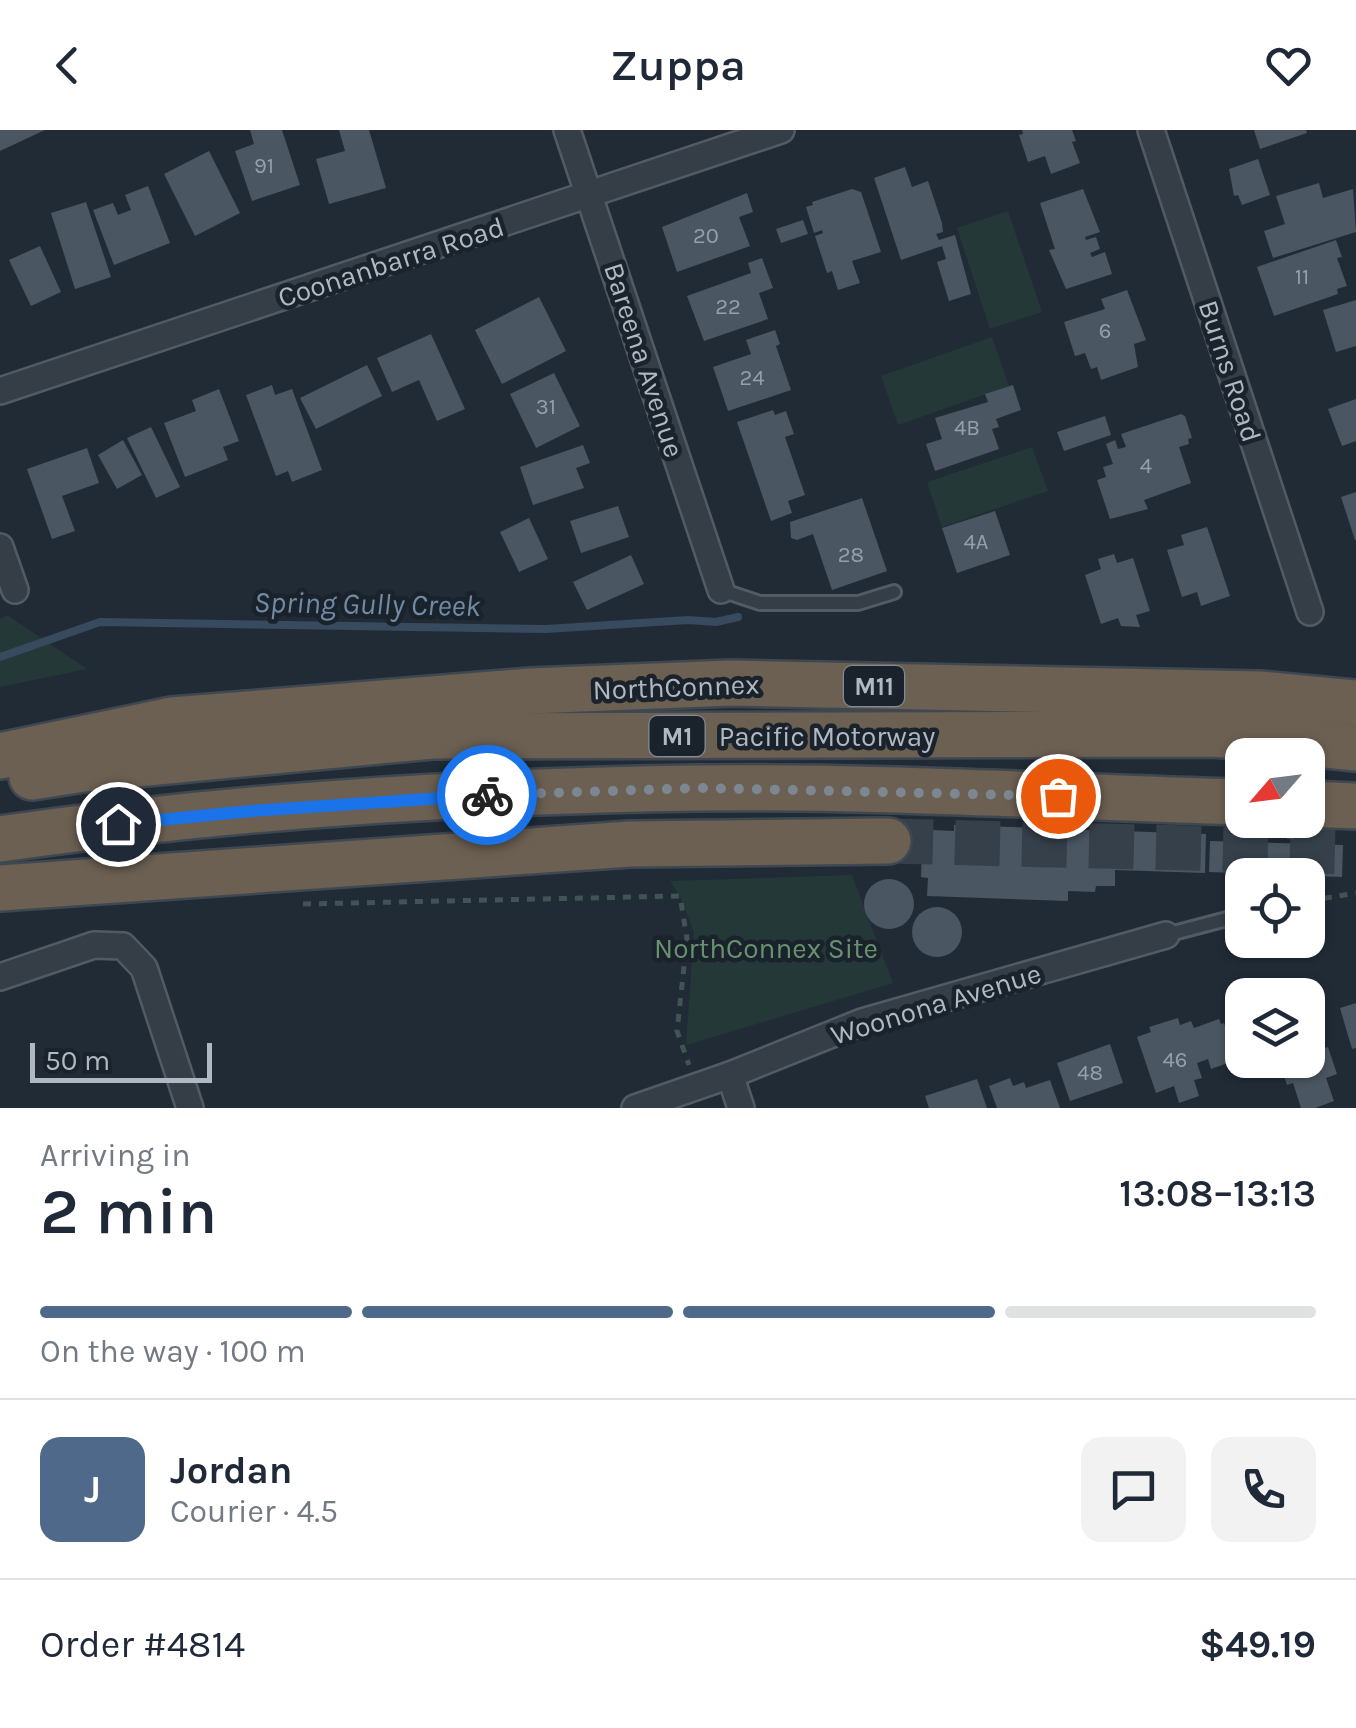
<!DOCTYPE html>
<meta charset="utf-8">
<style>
body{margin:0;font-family:Karla,sans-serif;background:#f2f2f3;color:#1f2937;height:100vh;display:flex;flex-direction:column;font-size:38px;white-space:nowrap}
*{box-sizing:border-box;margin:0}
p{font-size:32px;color:#747a83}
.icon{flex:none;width:55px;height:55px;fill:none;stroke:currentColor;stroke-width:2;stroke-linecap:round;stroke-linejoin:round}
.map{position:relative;height:978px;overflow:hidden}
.sheet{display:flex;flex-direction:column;background:#fff;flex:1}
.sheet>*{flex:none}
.needle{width:65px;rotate:242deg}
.fabs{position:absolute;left:1225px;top:608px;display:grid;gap:20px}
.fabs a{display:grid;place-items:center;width:100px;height:100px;border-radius:20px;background:#fff;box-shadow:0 2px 8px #0004;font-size:50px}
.scale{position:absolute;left:30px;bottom:25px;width:182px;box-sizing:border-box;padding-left:10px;border:5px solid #afb8c3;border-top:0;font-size:28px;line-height:35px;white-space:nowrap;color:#afb8c3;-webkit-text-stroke:8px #1a222b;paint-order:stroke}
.pin{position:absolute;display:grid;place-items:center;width:85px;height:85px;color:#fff;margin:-42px;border:5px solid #fff;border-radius:50%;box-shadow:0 2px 10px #0007}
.courier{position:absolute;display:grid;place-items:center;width:100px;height:100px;margin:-50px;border:8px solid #1a73e8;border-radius:50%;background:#fff;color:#222;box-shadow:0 2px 12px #0007}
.summary em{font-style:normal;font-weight:600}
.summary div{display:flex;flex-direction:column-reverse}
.summary{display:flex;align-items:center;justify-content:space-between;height:170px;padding:0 40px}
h1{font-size:65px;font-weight:600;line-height:75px}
.bar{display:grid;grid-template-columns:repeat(4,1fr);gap:15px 10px;align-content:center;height:120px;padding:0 40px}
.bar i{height:12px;border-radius:8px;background:#e0e1e3}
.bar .on{background:#4e698a}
.bar p{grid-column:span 4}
.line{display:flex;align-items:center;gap:25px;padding:0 40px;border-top:2px solid #e0e1e3}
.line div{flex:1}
.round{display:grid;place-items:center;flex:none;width:105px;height:105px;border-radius:20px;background:#f2f2f3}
header{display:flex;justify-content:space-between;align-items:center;height:130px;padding:0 40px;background:#fff;font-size:45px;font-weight:600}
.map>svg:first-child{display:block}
.green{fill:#243838}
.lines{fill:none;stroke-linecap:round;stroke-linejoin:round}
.stream{stroke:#384a5e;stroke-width:8}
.building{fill:#4a5661}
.motorway-tunnel{stroke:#36404b;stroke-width:45;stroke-dasharray:45 22;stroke-linecap:butt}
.service-casing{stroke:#525b64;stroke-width:18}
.minor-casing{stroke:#525b64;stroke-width:30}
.motorway-casing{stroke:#3f4851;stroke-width:50}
.path{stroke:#415354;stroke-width:5;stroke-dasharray:8 8;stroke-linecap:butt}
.service{stroke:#353d46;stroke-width:12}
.minor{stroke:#353d46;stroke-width:25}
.motorway{stroke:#6c6052;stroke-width:45}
.done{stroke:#7d8792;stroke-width:10;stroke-dasharray:0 18}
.route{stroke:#1a73e8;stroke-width:12}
.labels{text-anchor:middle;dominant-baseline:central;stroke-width:9;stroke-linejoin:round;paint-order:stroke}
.number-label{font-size:22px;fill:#96a0aa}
.shield{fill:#1a222b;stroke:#828b95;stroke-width:2.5}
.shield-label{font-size:25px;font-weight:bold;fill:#afb8c3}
.street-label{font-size:28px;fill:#afb8c3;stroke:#1a222b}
.park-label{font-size:28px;fill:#68926f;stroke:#1a222b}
.water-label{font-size:30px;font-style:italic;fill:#718ba5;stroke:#1a222b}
</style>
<header><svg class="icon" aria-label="back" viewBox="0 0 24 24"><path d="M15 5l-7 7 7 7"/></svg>Zuppa<svg class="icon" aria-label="heart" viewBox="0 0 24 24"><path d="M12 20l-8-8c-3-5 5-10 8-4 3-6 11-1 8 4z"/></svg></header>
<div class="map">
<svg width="1356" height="978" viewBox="0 0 1356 978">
<rect width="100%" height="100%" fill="#212b36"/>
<g class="green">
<polygon points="1008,81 1042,182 990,199 957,98"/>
<polygon points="992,207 1009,256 898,295 881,246"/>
<polygon points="1032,317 1048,361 942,397 927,352"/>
<polygon points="7,485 87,539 0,557 0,489"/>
<polygon points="852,745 893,853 686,915 694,802 680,766 670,751"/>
</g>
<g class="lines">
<polyline class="stream" points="0,527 100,492 546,499 688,490 716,492 738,487"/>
</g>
<g class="building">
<polygon points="0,0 45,0 0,21"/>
<polygon points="250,0 282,0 300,55 252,71 235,21 254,14"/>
<polygon points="339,0 369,0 386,58 329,74 316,29 345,21"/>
<polygon points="1022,0 1072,0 1076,11 1072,12 1080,33 1051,44 1045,26 1028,32 1019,5 1023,4"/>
<polygon points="1254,0 1306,0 1307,3 1260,19"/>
<polygon points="209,21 240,83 195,106 164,44"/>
<polygon points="1258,29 1270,65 1242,75 1238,65 1234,66 1229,39"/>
<polygon points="905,37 912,57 928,51 942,93 943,102 936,104 939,110 955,105 971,164 949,171 937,132 946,129 942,116 901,130 874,48"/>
<polygon points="1319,53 1323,68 1353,59 1356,102 1273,128 1264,101 1285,94 1276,66"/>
<polygon points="148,56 170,113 114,135 93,80 113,73 118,85 131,80 125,65"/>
<polygon points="852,59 861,62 881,122 852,131 860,153 838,160 832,141 827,143 815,106 823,103 822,100 814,103 806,77 813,75 812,72"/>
<polygon points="1083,59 1100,102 1085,107 1086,110 1096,107 1100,119 1090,123 1092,127 1105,122 1112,144 1066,159 1049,120 1055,119 1040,73"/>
<polygon points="747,63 753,82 739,87 750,116 677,142 662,97"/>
<polygon points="86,72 111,147 75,159 51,83"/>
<polygon points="803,90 808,104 781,113 776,99"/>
<polygon points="1336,110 1342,127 1337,128 1347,156 1337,159 1338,164 1274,186 1257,137"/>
<polygon points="40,116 61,162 31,176 9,130"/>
<polygon points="762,128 773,158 759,163 768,189 704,211 687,166 751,143 748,133"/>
<polygon points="1127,160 1146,210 1134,214 1138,237 1101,250 1097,237 1091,239 1085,223 1075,226 1064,192 1105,179 1101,169"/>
<polygon points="539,167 566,221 502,254 475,200"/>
<polygon points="1356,170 1356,216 1336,222 1323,180"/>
<polygon points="775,200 780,214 776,216 791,260 728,281 713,237 751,224 746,210"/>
<polygon points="431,204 465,279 437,291 419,250 392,262 377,228"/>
<polygon points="367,235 382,266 316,299 300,268"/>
<polygon points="554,243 580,296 536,318 510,264"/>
<polygon points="272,255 275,265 292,259 322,340 292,352 288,341 276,346 246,265"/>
<polygon points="1013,255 1021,280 996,289 999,297 992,299 999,319 935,341 926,314 942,309 935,288 988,272 985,264"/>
<polygon points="219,259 239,311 223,317 228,330 185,347 164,293 196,281 192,270"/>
<polygon points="1356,269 1356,311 1342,316 1328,279"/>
<polygon points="773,280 775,285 786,281 794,304 785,307 805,365 788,371 792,383 771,391 737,292"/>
<polygon points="1181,284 1185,286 1192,308 1188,309 1189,314 1179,317 1191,353 1144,370 1148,379 1110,389 1097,350 1106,347 1103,337 1113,334 1106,314 1115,310 1118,319 1126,317 1121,304"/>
<polygon points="1105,286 1111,305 1064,321 1057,302"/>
<polygon points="151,297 180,357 156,368 127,308"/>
<polygon points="123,310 142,345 117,359 98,325"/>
<polygon points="583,315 590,333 576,338 584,358 533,375 520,337"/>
<polygon points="87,318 99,353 62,366 75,401 52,409 27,339"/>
<polygon points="1356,362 1356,410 1355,410 1341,367"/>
<polygon points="862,368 887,441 832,460 813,404 797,410 791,408 790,392"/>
<polygon points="618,376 629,407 581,423 570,391"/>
<polygon points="995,381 1010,425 957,443 942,398"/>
<polygon points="529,388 548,429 519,442 500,402"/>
<polygon points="1207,397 1230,466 1201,476 1197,462 1182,467 1167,420 1184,415 1181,405"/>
<polygon points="1114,424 1117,433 1133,428 1150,481 1136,485 1140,497 1121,496 1118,488 1101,494 1085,445 1101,439 1098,429"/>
<polygon points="631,425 644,454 587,480 573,452"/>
<polygon points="954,695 1206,704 1205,743 1115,740 1115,756 1096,756 1095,762 1068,761 1068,771 927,766 928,748 921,747 922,717 932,717 933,700 954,701"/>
<polygon points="1210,711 1343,715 1342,747 1209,742"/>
<circle cx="889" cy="774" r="25"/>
<circle cx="937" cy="802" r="25"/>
<polygon points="1356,873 1356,918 1352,919 1340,878"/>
<polygon points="1178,888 1180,895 1191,891 1194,898 1219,889 1221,894 1224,893 1236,930 1211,939 1208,929 1197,933 1202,948 1194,950 1199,966 1179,973 1174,956 1156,963 1137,907 1151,902 1149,897"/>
<polygon points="1110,914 1123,953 1070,971 1057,933"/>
<polygon points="1328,917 1337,944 1326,948 1334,971 1315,978 1301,978 1293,953 1287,955 1280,934 1308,930 1308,924"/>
<polygon points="1010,948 1013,956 1024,952 1026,958 1050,950 1060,978 997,978 989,956"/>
<polygon points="977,949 987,978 929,978 925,966"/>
</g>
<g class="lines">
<polyline class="motorway-tunnel" points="888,711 1356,722"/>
<defs>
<g id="service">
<polyline points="721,460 760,473 858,473 894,462"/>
<polyline points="1166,805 1242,785"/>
</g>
<g id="minor">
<polyline points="567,0 721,460"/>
<polyline points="1151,0 1310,482"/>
<polyline points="0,261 781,0"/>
<polyline points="0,417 15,460"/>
<polyline points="0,847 94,815 123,816 144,838 190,978"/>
<polyline points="730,945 741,978"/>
<polyline points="635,978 730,945 862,892 1166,805"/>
</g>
<g id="motorway">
<polyline points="0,626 172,590 531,561 731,553 1260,564 1356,573"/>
<polyline points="32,647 83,639 432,606 1215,604 1356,618"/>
<polyline points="1308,674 1356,676"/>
<path d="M0,709C231,676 466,661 699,658C880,656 1062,667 1242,672"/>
<polyline points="0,758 630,714 888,711"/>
</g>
</defs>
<use href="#service" class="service-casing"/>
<use href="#minor" class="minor-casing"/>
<use href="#motorway" class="motorway-casing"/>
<g class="path">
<polyline points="1255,704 1294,707"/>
<polyline points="1308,771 1356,763"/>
<polyline points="303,774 680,766 687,809 677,901 689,935"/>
</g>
<use href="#service" class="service"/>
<use href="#minor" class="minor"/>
<use href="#motorway" class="motorway"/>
</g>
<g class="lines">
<polyline class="done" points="487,665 701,658 1058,666"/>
<polyline class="route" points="118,694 251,681 487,665"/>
</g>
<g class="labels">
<g class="number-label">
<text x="264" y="36">91</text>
<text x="706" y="106">20</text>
<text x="1302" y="147">11</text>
<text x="728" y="177">22</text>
<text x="1105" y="201">6</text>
<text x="752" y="248">24</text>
<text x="546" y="277">31</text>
<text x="967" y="298">4B</text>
<text x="1146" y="336">4</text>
<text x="976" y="412">4A</text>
<text x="851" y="425">28</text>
<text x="1175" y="930">46</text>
<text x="1090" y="943">48</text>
</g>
<g class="shield">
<rect x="844" y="536" width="60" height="40" rx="8"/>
<rect x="649.5" y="586" width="55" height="40" rx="8"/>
</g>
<g class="shield-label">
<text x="874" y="556">M11</text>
<text x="677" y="606">M1</text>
</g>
<g class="street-label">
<text transform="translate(391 132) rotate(-18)">Coonanbarra Road</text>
<text transform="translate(644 230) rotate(72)">Bareena Avenue</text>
<text transform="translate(1230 241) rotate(72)">Burns Road</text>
<text transform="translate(676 557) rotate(-2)">NorthConnex</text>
<text x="827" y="606">Pacific Motorway</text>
<text transform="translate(936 874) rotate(-17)">Woonona Avenue</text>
</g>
<g class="park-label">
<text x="766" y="818">NorthConnex Site</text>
</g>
<g class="water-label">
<text transform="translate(367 474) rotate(1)">Spring Gully Creek</text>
</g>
</g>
</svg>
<div class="fabs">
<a><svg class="needle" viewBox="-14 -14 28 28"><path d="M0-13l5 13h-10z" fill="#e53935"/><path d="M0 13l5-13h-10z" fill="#747a83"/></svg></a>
<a><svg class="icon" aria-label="locate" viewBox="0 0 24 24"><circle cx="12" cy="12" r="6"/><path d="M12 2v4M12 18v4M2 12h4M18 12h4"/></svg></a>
<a><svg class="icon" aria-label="layers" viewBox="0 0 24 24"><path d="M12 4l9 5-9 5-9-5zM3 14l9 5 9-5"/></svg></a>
</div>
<div class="scale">50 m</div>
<div class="pin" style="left:1058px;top:666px;background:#ea580c"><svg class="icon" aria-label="bag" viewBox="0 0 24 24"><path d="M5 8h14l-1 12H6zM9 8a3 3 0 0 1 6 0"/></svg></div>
<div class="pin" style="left:118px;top:694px;background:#1f2937"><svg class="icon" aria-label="home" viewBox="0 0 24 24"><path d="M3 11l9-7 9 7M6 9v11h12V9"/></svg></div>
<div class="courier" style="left:487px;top:665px"><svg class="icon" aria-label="bike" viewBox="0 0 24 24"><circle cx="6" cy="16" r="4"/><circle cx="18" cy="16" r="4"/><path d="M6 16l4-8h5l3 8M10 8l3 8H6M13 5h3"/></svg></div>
</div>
<section class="sheet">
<div class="summary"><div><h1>2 min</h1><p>Arriving in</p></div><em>13:08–13:13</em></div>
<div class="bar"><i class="on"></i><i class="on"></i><i class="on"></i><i></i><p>On the way · 100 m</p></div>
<div class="line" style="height:180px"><b class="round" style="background:#4e698a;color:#fff">J</b><div><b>Jordan</b><p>Courier · 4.5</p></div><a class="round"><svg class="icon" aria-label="chat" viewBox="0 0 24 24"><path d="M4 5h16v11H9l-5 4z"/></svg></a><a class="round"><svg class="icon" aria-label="phone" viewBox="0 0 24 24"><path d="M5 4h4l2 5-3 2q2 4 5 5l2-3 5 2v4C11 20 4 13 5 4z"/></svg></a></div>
<div class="line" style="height:130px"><div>Order #4814</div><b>$49.19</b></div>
</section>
